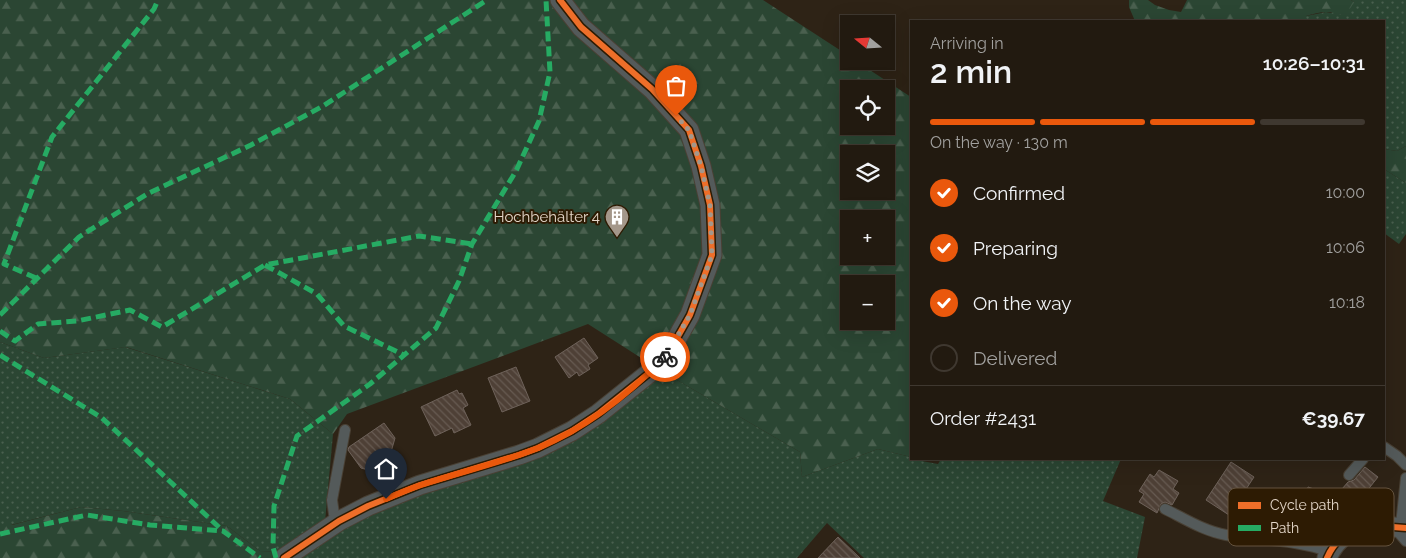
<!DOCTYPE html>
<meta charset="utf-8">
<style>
body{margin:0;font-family:Raleway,sans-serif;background:#2a2319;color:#f1f3f6;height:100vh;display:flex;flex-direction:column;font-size:19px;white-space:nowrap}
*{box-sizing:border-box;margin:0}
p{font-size:16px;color:#a2a19f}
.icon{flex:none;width:28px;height:28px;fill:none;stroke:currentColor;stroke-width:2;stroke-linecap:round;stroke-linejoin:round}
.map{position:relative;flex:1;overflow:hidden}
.details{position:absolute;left:910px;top:20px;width:475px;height:440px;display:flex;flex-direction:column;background:#221a10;border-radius:0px;box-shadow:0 5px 20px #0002,0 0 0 1px #3f3830}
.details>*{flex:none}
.needle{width:32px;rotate:288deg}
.fabs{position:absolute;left:840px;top:15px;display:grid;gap:10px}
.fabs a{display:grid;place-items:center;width:55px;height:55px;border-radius:0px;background:#221a10;box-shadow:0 5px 20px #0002,0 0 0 1px #3f3830;font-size:25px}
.pin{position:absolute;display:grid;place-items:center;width:42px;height:42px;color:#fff;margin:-51px -21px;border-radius:50% 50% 50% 0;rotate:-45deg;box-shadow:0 0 5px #0007}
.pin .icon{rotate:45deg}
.courier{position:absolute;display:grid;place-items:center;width:50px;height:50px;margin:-25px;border:4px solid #ea580c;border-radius:50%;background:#fff;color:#222;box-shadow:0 1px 6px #0007}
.head em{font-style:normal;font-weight:600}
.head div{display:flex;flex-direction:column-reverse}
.head{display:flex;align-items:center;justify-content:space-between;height:85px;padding:0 20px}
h1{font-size:32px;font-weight:600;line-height:38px}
.bar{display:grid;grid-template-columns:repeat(4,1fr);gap:8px 5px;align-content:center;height:60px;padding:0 20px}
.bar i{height:6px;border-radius:4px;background:#3f3830}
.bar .selected{background:#ea580c}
.bar p{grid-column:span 4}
.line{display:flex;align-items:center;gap:12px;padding:0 20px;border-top:1px solid #3f3830}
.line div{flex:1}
ol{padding:0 20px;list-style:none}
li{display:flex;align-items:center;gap:15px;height:55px}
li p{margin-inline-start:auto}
li .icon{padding:5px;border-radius:50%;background:#ea580c;color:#fff;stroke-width:4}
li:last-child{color:#a2a19f}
li i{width:28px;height:28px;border:2px solid #3f3830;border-radius:50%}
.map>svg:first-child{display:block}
.grass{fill:url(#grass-dots)}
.forest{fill:url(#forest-firs);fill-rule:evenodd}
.building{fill:url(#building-back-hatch);stroke:#6e625a}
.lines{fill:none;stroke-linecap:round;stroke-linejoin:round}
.lane-casing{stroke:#494034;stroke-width:12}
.street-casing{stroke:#494034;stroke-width:21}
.lane{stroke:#545a5a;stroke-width:10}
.street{stroke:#545a5a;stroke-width:19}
.quiet{stroke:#26ab63;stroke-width:5;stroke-dasharray:10 5;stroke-linecap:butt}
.cycleway-casing{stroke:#2d1b03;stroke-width:9}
.cycleway{stroke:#ee6e29;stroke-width:6}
.done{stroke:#a4978a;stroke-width:5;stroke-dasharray:0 9}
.route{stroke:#ea580c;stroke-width:6}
.labels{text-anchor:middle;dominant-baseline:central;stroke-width:4;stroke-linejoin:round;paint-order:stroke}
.poi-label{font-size:15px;fill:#e3d6c8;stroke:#2d1b03;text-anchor:end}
.key{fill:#2d1b03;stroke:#64533e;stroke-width:1}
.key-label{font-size:14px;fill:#e3d6c8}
</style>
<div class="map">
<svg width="1406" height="558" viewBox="0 0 1406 558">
<defs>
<pattern id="grass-dots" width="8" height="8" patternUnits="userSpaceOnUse" patternTransform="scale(1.25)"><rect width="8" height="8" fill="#2b4633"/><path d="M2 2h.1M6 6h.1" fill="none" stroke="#4a604f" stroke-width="1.8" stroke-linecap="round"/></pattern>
<pattern id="forest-firs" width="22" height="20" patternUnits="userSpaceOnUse" patternTransform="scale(1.25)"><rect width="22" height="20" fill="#2b4633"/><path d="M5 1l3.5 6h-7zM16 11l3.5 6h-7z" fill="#4a604f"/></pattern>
<pattern id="building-back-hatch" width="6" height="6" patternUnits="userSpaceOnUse" patternTransform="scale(1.25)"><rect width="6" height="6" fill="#4e4036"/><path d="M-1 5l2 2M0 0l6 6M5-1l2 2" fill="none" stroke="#675b52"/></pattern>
</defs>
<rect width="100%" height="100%" fill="#2e2316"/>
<g class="grass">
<polygon points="1351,0 1406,0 1406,146 1397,151 1384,149 1384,21 1306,21 1306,16 1326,12 1331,13 1354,2"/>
<polygon points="1384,169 1406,183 1406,234 1399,244 1384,233"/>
<polygon points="0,342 44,358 125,347 290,399 333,434 325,522 279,552 260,551 227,526 123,511 81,507 11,525 0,525"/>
<polygon points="660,370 800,452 802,477 878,449 911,457 911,459 938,464 941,459 1121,459 1103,501 1145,517 1137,558 864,558 827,523 797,558 293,558 377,507 509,464"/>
</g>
<g class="forest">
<path d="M0,0H763L849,56V61H856L911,97V457L878,449L802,477L800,452L660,370L588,324L347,414L333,434L290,399L126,347L44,358L0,342ZM849,89H886V126H849ZM849,154H886V191H849ZM849,219H886V256H849ZM849,284H886V321H849Z"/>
<path d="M1129,0H1148L1155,5L1169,10L1181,12L1187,0H1351L1354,2C1343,21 1343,13 1327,12C1320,12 1313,14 1306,16V21H1135L1129,7Z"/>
<polygon points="1406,146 1406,183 1384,169 1384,149 1397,151"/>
<polygon points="81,507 123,511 227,526 260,551 279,552 280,558 0,558 0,525 12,525"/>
</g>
<g class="building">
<polygon points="584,338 598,358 588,365 590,369 579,376 577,372 569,378 555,357"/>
<polygon points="516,367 530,401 502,412 488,378"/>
<polygon points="457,390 459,394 462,393 468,405 463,408 471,425 454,433 452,428 435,436 421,407"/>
<polygon points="384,423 395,438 389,459 372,471 361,468 348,450 349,447"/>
<polygon points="1231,462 1254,477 1229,515 1206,500"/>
<polygon points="1365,467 1378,477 1358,502 1342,489 1348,482 1354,480"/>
<polygon points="1159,470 1178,481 1173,489 1179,493 1172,505 1165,502 1161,504 1157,513 1139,502 1144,494 1139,491 1150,474 1154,477"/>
<polygon points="1308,487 1326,493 1320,511 1330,515 1327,523 1337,528 1323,542 1284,527 1292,507 1300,511"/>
<polygon points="838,537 860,558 818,558"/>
</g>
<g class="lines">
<defs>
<g id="lane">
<polyline points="1384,447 1397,456 1406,465"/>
<polyline points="1349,475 1363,459"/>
<polyline points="1406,478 1400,534 1406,541"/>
<path d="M1165,509C1185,519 1204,531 1226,535C1261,541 1296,539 1330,552"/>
<polyline points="339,521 334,514 332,500 345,430"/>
</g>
<g id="street">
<polyline points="284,558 339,521 368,506 420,485 519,455 538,448 572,431 598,414 648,374 668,354 690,315 712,255 710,205 701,166 689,130 652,89 581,27 560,0"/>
<path d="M1327,558C1342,523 1374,525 1406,528"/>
</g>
</defs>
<use href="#lane" class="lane-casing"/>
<use href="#street" class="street-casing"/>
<use href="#lane" class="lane"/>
<use href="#street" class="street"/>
<g class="quiet">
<polyline points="265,265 317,294 344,326 404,355"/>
<polyline points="36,278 4,264 52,137 154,9 158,0"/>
<polyline points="0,315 79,237 147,194 251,145 323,106 487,0"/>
<polyline points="0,331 15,341 38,324 77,321 130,310 162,327 265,265 419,236 472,244"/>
<polyline points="0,355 102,418 223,531"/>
<polyline points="0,534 87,515 150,525 223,531 260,558"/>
<polyline points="276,558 273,547 274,506 297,436 370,384 436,328 459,281 472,244 516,171 539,121 550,72 546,0"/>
</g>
<defs>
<g id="cycleway">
<polyline points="284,558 339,521 368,506 420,485 519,455 538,448 572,431 598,414 648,374 668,354 690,315 712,255 710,205 701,166 689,130 652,89 581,27 560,0"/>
<path d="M1327,558C1342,523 1374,525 1406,528"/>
</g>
</defs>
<use href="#cycleway" class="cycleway-casing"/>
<use href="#cycleway" class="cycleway"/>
</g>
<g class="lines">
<polyline class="done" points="665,357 690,315 712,255 710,205 701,166 689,130 676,116"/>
<path class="route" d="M386,499C397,494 409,489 421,485C460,472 500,463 538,448C586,428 629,394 665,357"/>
</g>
<defs>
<symbol id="building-pin" viewBox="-11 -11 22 30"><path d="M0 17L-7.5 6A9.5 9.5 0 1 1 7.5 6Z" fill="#a4978a" stroke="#2d1b03"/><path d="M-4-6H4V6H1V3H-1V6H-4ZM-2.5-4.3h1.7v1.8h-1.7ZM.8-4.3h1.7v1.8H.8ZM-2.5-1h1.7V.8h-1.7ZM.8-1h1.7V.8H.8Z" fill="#fff"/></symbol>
</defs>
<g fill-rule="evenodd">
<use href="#building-pin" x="603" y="203" width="28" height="38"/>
</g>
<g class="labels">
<g class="poi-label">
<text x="600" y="217">Hochbehälter 4</text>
</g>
</g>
<rect x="1228" y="488" width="166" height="58" rx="8" class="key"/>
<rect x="1238" y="502" width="23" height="7" fill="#ee6e29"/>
<rect x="1238" y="525" width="23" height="6" fill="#26ab63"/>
<g class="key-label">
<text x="1270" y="510">Cycle path</text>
<text x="1270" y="533">Path</text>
</g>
</svg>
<div class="fabs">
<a><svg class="needle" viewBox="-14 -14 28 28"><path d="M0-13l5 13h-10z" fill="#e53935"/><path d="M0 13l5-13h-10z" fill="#a2a19f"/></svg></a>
<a><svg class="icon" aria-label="locate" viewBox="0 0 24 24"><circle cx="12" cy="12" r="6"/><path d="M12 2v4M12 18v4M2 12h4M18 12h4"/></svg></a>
<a><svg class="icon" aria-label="layers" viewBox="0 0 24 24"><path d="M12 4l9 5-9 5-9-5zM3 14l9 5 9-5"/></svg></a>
<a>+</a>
<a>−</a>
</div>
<div class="pin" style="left:676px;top:116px;background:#ea580c"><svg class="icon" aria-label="bag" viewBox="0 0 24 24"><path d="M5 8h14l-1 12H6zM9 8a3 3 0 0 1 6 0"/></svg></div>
<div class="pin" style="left:386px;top:499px;background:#1f2937"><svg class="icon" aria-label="home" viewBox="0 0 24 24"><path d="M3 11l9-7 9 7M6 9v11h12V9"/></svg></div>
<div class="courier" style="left:665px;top:357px"><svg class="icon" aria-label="bike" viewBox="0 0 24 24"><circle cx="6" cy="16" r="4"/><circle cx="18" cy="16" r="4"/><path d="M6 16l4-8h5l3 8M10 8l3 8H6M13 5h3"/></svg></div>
<section class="details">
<div class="head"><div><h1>2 min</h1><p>Arriving in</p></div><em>10:26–10:31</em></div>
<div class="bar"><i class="selected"></i><i class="selected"></i><i class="selected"></i><i></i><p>On the way · 130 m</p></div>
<ol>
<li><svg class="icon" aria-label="check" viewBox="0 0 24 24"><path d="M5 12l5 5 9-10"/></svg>Confirmed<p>10:00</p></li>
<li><svg class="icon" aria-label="check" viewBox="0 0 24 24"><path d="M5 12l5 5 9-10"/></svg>Preparing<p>10:06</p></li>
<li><svg class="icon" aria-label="check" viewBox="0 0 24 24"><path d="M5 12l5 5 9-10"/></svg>On the way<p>10:18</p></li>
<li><i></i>Delivered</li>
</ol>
<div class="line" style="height:65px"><div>Order #2431</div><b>€39.67</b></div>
</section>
</div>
